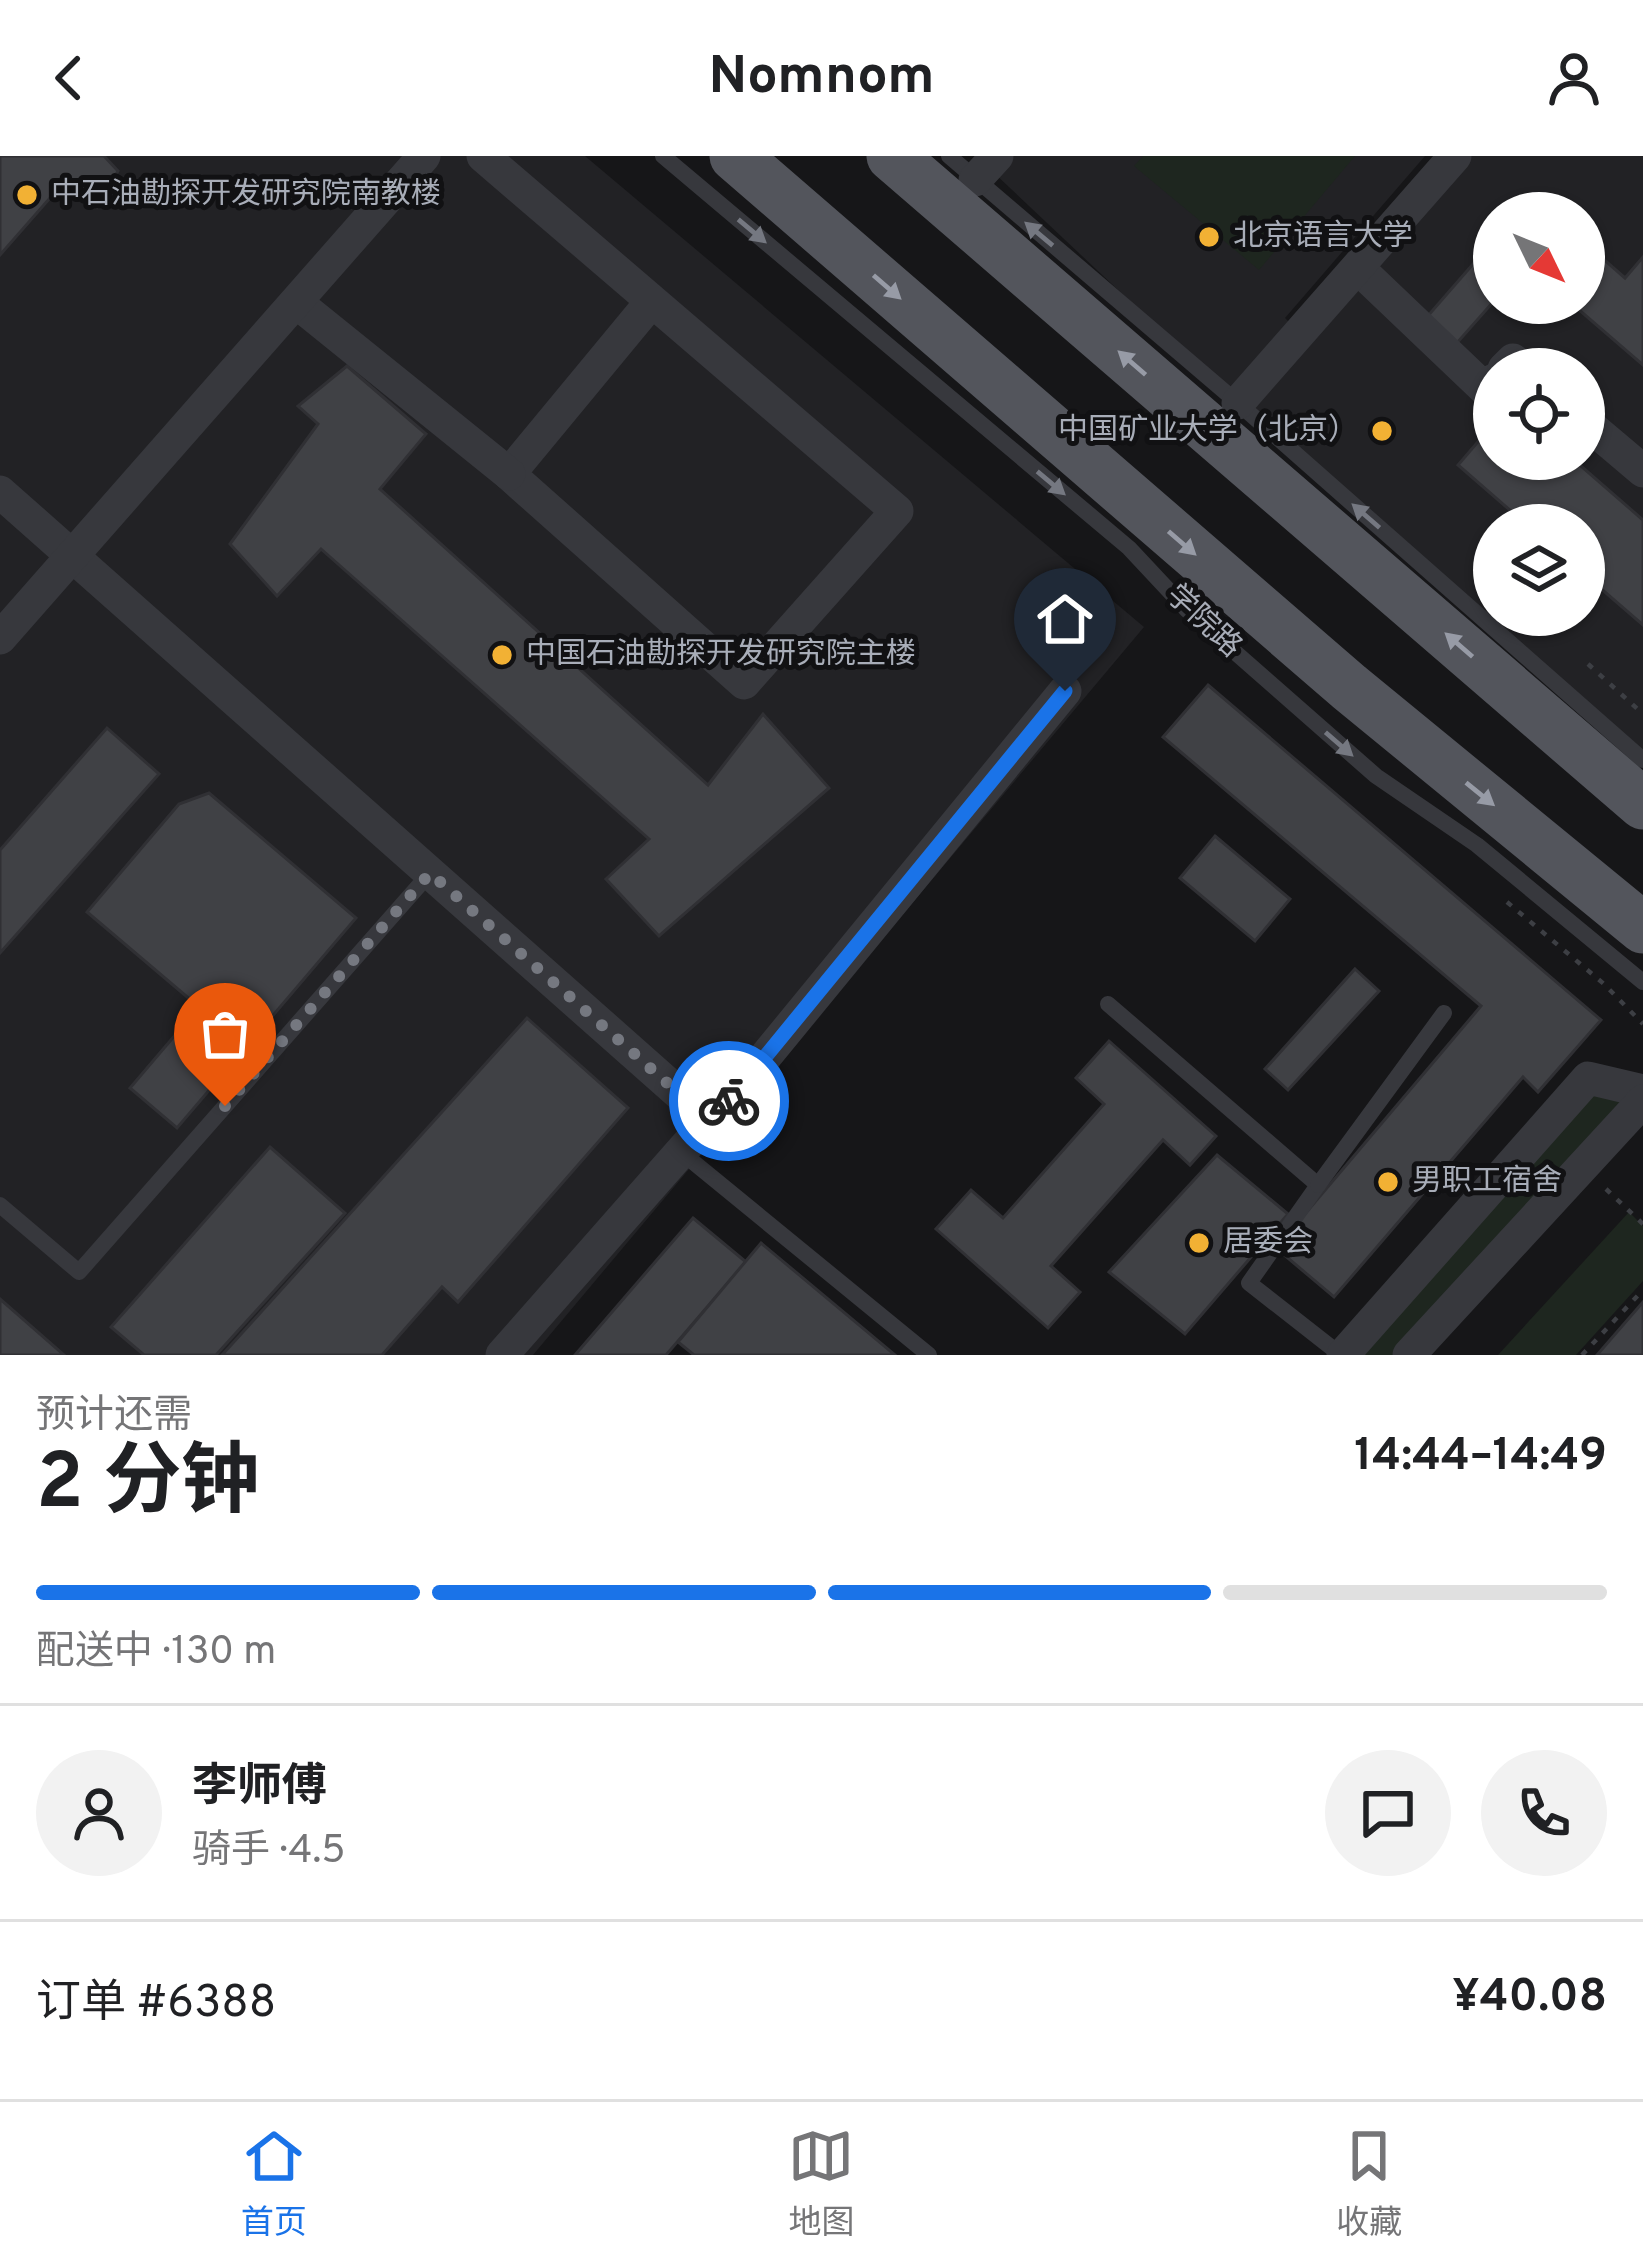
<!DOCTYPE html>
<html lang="zh">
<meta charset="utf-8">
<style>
body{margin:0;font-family:Overpass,"Noto Sans SC",sans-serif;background:#f2f2f2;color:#202124;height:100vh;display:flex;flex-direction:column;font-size:45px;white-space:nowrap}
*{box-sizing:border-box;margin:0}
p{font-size:39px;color:#757577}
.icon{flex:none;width:66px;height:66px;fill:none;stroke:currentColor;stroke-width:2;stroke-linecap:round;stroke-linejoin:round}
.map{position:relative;height:1199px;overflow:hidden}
.details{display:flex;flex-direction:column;background:#fff;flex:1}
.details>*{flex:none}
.needle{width:78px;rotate:133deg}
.controls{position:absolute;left:1473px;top:36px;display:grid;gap:24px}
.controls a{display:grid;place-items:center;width:132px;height:132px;border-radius:50%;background:#fff;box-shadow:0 3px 9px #0004;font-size:60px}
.pin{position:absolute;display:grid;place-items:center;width:102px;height:102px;color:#fff;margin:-123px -51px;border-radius:50% 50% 50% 0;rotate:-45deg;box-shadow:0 0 12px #0007}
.pin .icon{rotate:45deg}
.courier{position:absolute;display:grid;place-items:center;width:120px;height:120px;margin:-60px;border:9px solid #1a73e8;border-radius:50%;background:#fff;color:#222;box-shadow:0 3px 15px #0007}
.headline em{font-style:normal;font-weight:700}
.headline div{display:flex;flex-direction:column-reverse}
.headline{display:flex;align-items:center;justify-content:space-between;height:204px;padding:0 36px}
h1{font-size:78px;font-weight:700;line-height:90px}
.bar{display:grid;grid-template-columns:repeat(4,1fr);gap:18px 12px;align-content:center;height:144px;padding:0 36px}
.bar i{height:15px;border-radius:9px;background:#e0e0e0}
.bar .current{background:#1a73e8}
.bar p{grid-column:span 4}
.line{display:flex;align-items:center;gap:30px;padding:0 36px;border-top:3px solid #e0e0e0}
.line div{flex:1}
.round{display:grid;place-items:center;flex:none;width:126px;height:126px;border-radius:63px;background:#f2f2f2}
header{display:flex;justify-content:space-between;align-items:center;height:156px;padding:0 36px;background:#fff;font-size:54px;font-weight:700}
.menu{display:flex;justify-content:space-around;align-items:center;height:168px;border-top:3px solid #e0e0e0;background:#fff;font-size:33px;color:#757577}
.menu a{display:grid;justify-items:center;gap:6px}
.menu .current{color:#1a73e8}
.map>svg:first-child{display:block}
.built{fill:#222225;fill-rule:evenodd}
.green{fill:#1e261f}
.building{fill:#404145;stroke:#303034;stroke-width:3}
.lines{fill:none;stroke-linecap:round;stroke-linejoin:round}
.path{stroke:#3d3f44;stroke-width:4.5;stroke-dasharray:6 9;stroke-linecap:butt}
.lane{stroke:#37383d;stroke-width:16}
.street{stroke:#37383d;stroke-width:33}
.primary{stroke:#53555c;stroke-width:51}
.oneway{fill:#757881}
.oneway2{fill:#979ba6}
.done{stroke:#757880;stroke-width:12;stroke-dasharray:0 21.6}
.route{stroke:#1a73e8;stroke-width:15}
.poi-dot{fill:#f2b134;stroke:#111113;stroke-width:4.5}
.labels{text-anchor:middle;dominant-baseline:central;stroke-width:10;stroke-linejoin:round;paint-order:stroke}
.poi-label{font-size:30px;fill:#a8adb8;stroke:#111113;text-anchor:start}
.street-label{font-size:30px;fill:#a8adb8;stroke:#111113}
</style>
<header><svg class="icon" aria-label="back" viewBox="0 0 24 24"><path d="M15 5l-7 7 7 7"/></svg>Nomnom<svg class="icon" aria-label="person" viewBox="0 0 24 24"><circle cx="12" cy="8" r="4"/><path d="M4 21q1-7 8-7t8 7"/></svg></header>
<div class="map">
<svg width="1643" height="1199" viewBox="0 0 1643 1199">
<rect width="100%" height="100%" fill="#161618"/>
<g class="built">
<polygon points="0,0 585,0 1144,471 533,1199 0,1199"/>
<path d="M976,0H1425L1285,162L1299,176L1453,0H1643V604L1238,247ZM1494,57H1584V147H1494ZM1494,213H1584V303H1494ZM1494,369H1584V459H1494Z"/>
</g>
<g class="green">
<polygon points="1143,0 1355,0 1259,114 1134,10"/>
<polygon points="1602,924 1629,949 1402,1199 1350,1199"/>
<polygon points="1629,1056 1643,1070 1643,1125 1576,1199 1498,1199"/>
</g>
<g class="building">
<polygon points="0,0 104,0 118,15 97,51 64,26 0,99"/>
<polygon points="1532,40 1551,57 1518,57"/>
<polygon points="1494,84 1494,145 1456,188 1426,162"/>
<polygon points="1584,86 1625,122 1643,101 1643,209 1571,147 1584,147"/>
<polygon points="347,210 426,278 380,333 708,629 763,558 829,632 659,780 606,723 649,683 321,393 277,440 230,388 318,268 298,250"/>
<polygon points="1494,267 1494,303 1573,303 1643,364 1643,469 1584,418 1584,369 1527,369 1458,309"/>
<polygon points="1208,529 1601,864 1538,936 1523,921 1334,1141 1276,1092 1481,850 1163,581"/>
<polygon points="107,572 159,618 0,797 0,694"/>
<polygon points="209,637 356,762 177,972 130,932 199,851 87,756 179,648"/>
<polygon points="1215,680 1290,743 1255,785 1180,722"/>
<polygon points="1355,813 1379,835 1288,934 1265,913"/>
<polygon points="527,862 628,952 458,1146 442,1131 382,1199 222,1199"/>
<polygon points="1109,885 1216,980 1190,1009 1163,984 1051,1110 1080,1136 1048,1172 936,1073 971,1034 1003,1062 1104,948 1076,922"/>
<polygon points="270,991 345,1057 216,1199 144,1199 111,1171"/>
<polygon points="1217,999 1288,1058 1185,1178 1109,1116"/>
<polygon points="693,1062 746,1106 666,1199 575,1199"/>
<polygon points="761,1087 895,1199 694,1199 678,1186"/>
<polygon points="0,1143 64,1199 0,1199"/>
<polygon points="1643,1146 1643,1199 1597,1199"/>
</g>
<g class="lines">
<g class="path">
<polyline points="1588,508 1643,558"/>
<polyline points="1507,746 1604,828 1643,868"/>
<polyline points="1606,1033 1643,1068"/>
<polyline points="1582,1199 1643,1134"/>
</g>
<g class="lane">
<polyline points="663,0 1129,392 1187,454 1376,620 1477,689 1643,826"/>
<polyline points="949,0 1238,247 1643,604"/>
<polyline points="1108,848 1318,1029 1249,1127 1341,1199"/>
<polyline points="681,996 929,1199"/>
<polyline points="1318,1029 1444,857"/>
<polyline points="0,1049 79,1116 430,717"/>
</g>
<g class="street">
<polyline points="483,0 897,355 744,527 509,318 652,145"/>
<polyline points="975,24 997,0"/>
<polyline points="1358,112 1485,233 1494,224"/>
<polyline points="296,146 509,318"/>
<polyline points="1504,213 1513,204 1523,213"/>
<polyline points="1238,247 1455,0"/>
<polyline points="1584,265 1643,315"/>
<polyline points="0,336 709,964"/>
<polyline points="0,482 424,0"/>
<polyline points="502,1199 709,964 720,956 1065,535"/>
<polyline points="1343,1199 1588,922 1643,935"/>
<polyline points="1409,1199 1643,945"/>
</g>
<g class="primary">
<polyline points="735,0 1349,531 1643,772"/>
<polyline points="892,0 1643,648"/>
</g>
</g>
<defs><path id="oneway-solid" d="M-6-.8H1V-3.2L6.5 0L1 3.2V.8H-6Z" transform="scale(3)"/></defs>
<g class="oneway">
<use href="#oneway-solid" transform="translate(752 75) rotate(40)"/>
<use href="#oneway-solid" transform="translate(1039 78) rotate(-140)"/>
<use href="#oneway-solid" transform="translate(1051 327) rotate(40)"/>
<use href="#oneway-solid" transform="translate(1366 360) rotate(-139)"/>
<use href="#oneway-solid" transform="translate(1339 588) rotate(41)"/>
</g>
<g class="oneway2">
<use href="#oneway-solid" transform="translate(887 131) rotate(41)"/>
<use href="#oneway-solid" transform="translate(1132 207) rotate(-139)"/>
<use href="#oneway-solid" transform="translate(1182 387) rotate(41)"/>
<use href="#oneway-solid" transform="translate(1459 489) rotate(-139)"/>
<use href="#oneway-solid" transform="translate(1480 638) rotate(39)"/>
</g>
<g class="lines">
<polyline class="done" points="225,950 430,717 709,964 729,945"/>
<polyline class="route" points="729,945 1065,535"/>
</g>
<g class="poi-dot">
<circle cx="27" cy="39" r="12"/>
<circle cx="1209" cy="81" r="12"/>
<circle cx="1382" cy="275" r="12"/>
<circle cx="502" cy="499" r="12"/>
<circle cx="1388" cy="1026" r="12"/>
<circle cx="1199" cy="1087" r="12"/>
</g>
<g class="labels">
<g class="poi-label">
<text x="51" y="39">中石油勘探开发研究院南教楼</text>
<text x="1233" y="81">北京语言大学</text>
<text x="1358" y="275" text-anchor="end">中国矿业大学（北京）</text>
<text x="526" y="499">中国石油勘探开发研究院主楼</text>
<text x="1412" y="1026">男职工宿舍</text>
<text x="1223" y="1087">居委会</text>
</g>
<g class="street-label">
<text transform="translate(1203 466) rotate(43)">学院路</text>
</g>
</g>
</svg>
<div class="controls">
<a><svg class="needle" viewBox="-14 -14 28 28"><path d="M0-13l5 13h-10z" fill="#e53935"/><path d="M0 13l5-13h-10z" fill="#757577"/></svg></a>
<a><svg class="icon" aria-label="locate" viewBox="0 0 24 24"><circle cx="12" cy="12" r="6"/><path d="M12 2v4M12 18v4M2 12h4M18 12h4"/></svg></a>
<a><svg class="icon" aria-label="layers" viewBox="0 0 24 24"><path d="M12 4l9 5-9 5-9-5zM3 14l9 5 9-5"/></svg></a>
</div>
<div class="pin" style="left:225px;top:950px;background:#ea580c"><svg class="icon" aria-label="bag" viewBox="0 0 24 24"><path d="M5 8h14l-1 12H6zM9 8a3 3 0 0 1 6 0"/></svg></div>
<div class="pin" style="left:1065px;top:535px;background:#1f2937"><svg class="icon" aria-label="home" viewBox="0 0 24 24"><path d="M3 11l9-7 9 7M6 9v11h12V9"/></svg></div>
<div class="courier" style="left:729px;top:945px"><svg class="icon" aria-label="bike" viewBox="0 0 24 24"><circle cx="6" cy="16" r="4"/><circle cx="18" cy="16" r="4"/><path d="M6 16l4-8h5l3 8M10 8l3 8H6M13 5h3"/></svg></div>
</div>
<section class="details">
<div class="headline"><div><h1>2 分钟</h1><p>预计还需</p></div><em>14:44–14:49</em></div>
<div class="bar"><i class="current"></i><i class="current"></i><i class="current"></i><i></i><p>配送中 · 130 m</p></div>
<div class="line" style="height:216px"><a class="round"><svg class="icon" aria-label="person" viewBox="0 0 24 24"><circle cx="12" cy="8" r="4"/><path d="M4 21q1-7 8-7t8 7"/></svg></a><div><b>李师傅</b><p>骑手 · 4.5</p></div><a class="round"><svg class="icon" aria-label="chat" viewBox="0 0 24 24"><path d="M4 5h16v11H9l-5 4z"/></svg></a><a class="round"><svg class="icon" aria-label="phone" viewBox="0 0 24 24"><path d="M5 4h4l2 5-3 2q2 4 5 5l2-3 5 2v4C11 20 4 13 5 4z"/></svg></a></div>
<div class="line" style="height:156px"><div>订单 #6388</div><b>¥40.08</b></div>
</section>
<nav class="menu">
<a class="current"><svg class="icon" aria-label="home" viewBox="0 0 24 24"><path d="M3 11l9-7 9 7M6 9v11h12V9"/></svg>首页</a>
<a><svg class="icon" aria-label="map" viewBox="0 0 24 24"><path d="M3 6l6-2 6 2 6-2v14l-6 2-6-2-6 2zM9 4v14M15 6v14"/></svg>地图</a>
<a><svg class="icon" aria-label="saved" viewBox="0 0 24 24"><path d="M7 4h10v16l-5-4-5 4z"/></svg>收藏</a>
</nav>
